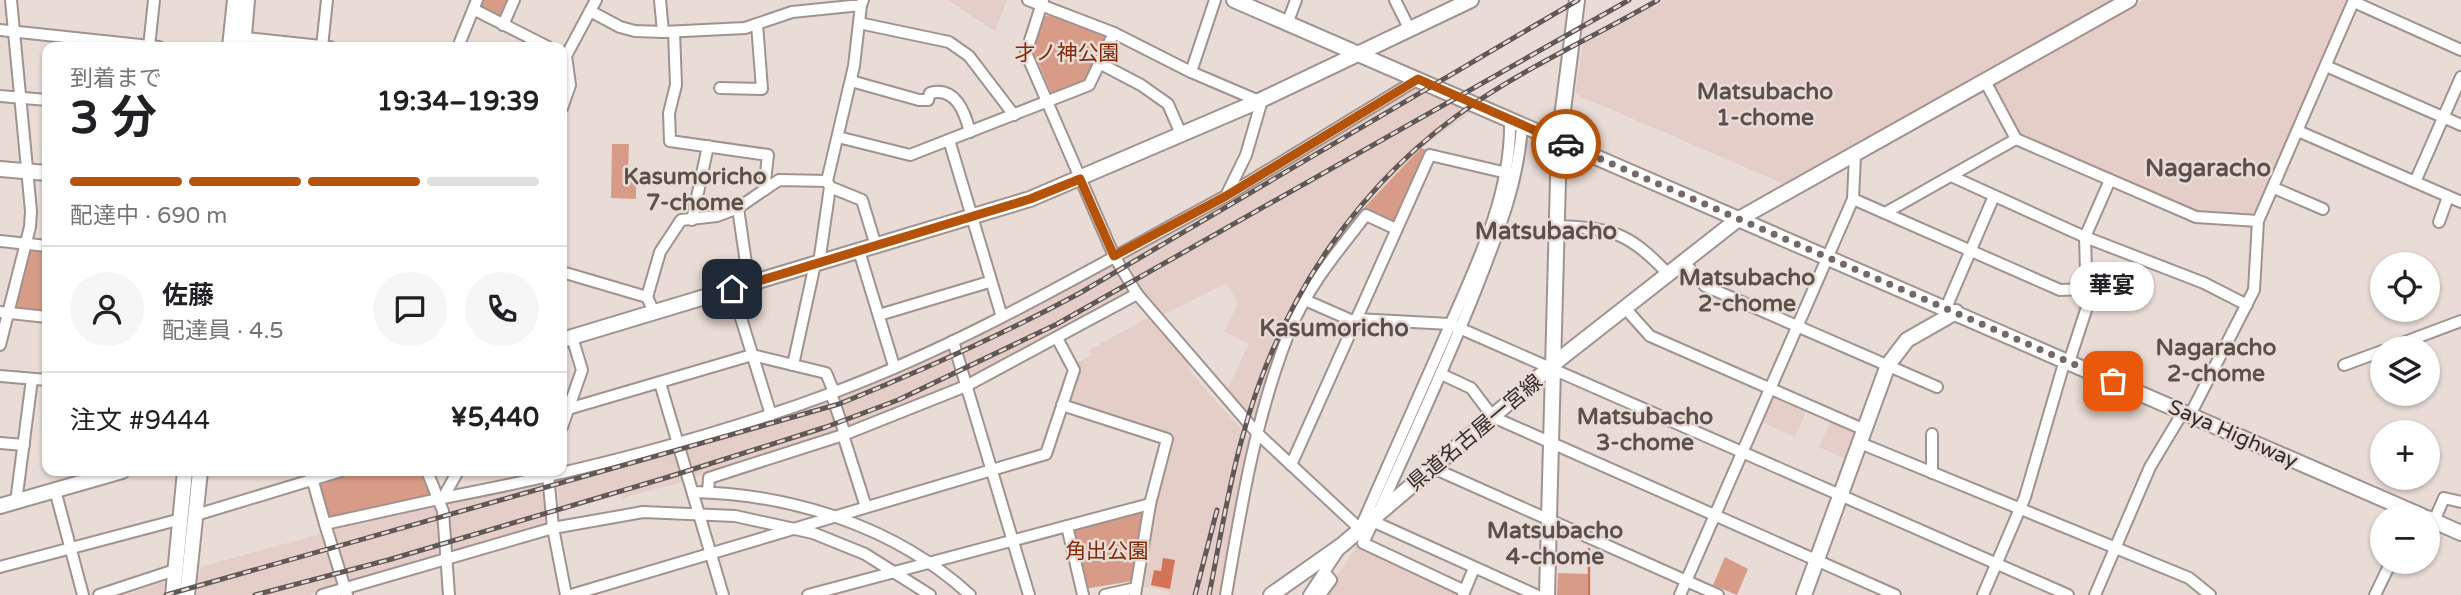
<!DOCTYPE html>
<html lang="ja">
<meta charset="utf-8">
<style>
body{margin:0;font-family:"Varela Round","Noto Sans JP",sans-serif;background:#f6f6f6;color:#202124;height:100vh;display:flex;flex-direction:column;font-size:26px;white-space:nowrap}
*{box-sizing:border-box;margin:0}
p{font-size:23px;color:#757577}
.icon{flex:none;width:38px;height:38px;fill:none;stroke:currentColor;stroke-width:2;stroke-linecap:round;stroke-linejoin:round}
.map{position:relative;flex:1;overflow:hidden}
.details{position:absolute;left:42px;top:42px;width:525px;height:434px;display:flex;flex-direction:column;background:#fff;border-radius:14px;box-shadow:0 2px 5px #0004}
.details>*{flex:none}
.fabs{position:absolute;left:2370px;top:252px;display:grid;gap:14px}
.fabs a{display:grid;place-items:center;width:70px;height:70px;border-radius:50%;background:#fff;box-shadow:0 2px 5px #0004;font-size:35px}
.pin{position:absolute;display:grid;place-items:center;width:60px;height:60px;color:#fff;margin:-30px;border-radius:14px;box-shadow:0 4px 10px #0006}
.courier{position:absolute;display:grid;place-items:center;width:70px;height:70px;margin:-35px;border:5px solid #b45309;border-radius:50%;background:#fff;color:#222;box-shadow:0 2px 9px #0007}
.bubble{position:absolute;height:49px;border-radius:24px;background:#fff;box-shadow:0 2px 5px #0004;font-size:23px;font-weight:700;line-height:49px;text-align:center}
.head em{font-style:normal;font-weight:700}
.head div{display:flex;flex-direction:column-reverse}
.head{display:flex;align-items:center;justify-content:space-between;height:119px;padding:0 28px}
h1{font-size:46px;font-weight:700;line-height:52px}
.bar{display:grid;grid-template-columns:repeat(4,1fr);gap:10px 7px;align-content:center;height:84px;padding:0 28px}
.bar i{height:9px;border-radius:5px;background:#e0e0e0}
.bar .active{background:#b45309}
.bar p{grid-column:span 4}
.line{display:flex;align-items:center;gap:18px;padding:0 28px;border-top:2px solid #e0e0e0}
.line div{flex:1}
.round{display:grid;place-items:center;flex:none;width:74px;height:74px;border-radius:37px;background:#f6f6f6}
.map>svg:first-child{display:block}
.built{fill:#e4cec7}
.green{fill:#d89b88}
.water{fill:#d37456}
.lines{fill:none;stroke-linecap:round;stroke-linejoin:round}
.stream{stroke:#d37456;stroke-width:2.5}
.street-casing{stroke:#a0938f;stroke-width:14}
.secondary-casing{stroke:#a0938f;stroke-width:18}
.street{stroke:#fff;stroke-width:10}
.secondary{stroke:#fff;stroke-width:14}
.rail-casing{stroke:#605856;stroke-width:5}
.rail{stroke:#e9dbd6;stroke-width:2.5;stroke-dasharray:8;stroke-linecap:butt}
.done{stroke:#736a68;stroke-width:7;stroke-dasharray:0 12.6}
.route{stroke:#b45309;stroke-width:9}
.labels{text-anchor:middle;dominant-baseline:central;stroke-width:5;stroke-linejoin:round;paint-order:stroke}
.park-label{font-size:21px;fill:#802a0a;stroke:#e9dbd6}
.street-label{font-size:21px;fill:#332d2c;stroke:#e9dbd6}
.neighbourhood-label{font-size:23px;font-weight:bold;fill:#5c504c;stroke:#e9dbd6}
.quarter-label{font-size:24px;font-weight:bold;fill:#5c504c;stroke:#e9dbd6}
</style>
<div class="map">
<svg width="2461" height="595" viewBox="0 0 2461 595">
<rect width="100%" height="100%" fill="#e9dbd6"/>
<g class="built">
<polygon points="948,0 1007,0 995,31"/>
<polygon points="1665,0 2114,0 1787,185 1575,94 1583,44"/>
<polygon points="2144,0 2346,0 2257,218 2200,215 2024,140 1994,87"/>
<polygon points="1418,87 1473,111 1421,148 1363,209 1326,260 1284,335 1256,418 1252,420 1226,392 1249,344 1224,332 1238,303 1226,283 1163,315 1144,294 1125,256"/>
<polygon points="1112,265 1116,265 1131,291 975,377 969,375 962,343 1014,319"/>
<polygon points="1149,317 1190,365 1188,370 1250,439 1222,595 1169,595 1170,592 1141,586 1154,504 1172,436 1070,402 1068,398 1076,363 1092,355 1089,350"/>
<polygon points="949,350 961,378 959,383 850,428 846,427 838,399 839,394"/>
<polygon points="1776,396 1807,409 1795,437 1761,422 1772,397"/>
<polygon points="826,400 829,401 838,429 835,434 694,477 686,447 688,443"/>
<polygon points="1831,420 1857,434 1847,460 1819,447"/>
<polygon points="672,448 675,449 685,476 682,482 623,498 621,493 560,511 557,480"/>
<polygon points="540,483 550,518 546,525 453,552 451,550 450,502"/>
<polygon points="433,502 437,511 438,556 349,582 331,528"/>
<polygon points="324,533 338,586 308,595 197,595 200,567"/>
<polygon points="1359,543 1460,592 1460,595 1325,595"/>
<polygon points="164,582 163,595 125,595"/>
</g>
<g class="green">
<polygon points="482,0 510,0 501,21 482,11"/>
<polygon points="1052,15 1108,37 1087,80 1052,95 1033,51 1045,16"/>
<polygon points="612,144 629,144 628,171 636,172 636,199 611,198"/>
<polygon points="1421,148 1427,150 1395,221 1390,222 1363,209"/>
<polygon points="27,248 47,250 47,311 16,307"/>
<polygon points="353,471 422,471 431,493 428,498 329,519 319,485 321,480"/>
<polygon points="1138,511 1143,515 1132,581 1084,589 1071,533 1074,528"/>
<polygon points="1725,557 1748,569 1737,595 1713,585"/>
<polygon points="1558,573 1589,574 1589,595 1557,595"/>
</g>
<polygon class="water" points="1163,558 1175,560 1170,589 1151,585 1154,570 1161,571"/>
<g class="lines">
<polyline class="stream" points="1589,595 1589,549"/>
<defs>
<g id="street">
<polyline points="660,0 663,32"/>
<polyline points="1028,0 1114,33 1191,72 1259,101"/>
<path d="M1043,0L1026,53L1114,256L1137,294L1257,433L1360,529C1387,469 1413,408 1440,348C1471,276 1512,199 1510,120"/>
<polyline points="1395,0 1410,30"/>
<polyline points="2354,2 2461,50"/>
<polyline points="475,10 548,47"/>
<polyline points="590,11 620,27 635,31 663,32 745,28 792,12 861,5 863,0"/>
<polyline points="859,23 949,42 969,56 1014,115"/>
<polyline points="1287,24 1296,0"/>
<polyline points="503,25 514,0"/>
<polyline points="0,30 159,47"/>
<polyline points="674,32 676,85 669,113 670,141 768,155 764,190 738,208 749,284"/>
<polyline points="238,37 330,47"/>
<polyline points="149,47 154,0"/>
<polyline points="322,47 327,0"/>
<polyline points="458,47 477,0"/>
<polyline points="1101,64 1141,85 1168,104 1181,134"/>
<polyline points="2326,66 2461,125"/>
<polyline points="1191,72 1215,0"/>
<path d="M851,81L919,100H928L930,93C956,86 965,113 970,132"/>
<polyline points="1985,81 2016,139 2196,217 2258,221"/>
<polyline points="720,88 762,89 757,24"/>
<polyline points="0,96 47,100"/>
<polyline points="562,108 570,85 566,56 596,0"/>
<polyline points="2298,131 2461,202"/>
<polyline points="838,137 910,155 1089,85 1114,33"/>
<polyline points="949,140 1002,317"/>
<polyline points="1951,176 2085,237 2204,283 2247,305"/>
<polyline points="2415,182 2461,77"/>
<polyline points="830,187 862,200 876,246"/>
<polyline points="2274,188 2323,209"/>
<polyline points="764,190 779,180 827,181"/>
<polyline points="1226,196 1418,79"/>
<polyline points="1853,199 2060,290 2087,289"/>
<polyline points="1885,213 2016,139"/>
<polyline points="692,220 708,146"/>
<polyline points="2439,222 2448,197"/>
<path d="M1557,226C1611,228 1629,232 1667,273"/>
<polyline points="0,241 47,246"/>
<polyline points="859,251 894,366"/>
<polyline points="1683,261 1705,286 1937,387"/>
<polyline points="819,263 830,187 827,181 854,66 861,5"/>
<polyline points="562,272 647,297 654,312"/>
<polyline points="732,289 771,415"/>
<polyline points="647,297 660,252 681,220 717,216 738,208"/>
<polyline points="1305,300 1355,322"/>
<polyline points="1624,307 1650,336 1865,430"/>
<polyline points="1946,308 1994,196"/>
<polyline points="0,312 47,317"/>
<polyline points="879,315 989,282"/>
<polyline points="1356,319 1450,324 2068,595"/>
<polyline points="953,341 1029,595"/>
<polyline points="0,345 30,227 31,211 11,0"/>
<polyline points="2389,348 2461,321"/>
<polyline points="2069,362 2087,307 2085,237 2110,180"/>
<polyline points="793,365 815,264"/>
<polyline points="2344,365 2382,351"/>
<polyline points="1441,374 1471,388 1493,417 1895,595"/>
<polyline points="0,376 47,380"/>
<polyline points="660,383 723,595"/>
<polyline points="831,393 845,434"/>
<polyline points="1062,405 1167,439 1150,504 1135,595"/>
<polyline points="568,409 752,355 826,373 834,392"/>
<polyline points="2190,415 2254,290 2258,221 2354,0"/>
<polyline points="562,427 582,370 572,337"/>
<polyline points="843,435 866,507"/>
<polyline points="0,443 24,445"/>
<polyline points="1860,443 2189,578 2210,595"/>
<polyline points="1291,465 1430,155 1507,173"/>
<polyline points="1433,468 1718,595"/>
<polyline points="310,471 325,524 443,498 458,471"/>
<polyline points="427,471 443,511 449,595"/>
<polyline points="1932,473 1932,434"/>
<polyline points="548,474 553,528 566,595"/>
<polyline points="55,490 83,595"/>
<path d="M693,492C793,494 896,527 970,595"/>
<polyline points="708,492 709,478 843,435 966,386 1137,294"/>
<path d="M443,498C574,473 706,440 832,393C970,342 1097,265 1226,196L1246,155L1262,100"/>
<polyline points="16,502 32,379"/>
<path d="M1379,511C1414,433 1451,355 1482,274C1501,225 1519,178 1522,125"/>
<polyline points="196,515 341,471"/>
<polyline points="1370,520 1536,595"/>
<polyline points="2434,521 2444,498 2461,502"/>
<polyline points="325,524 347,595"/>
<polyline points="1372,524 1363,543 1463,590"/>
<polyline points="1067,526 1083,595"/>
<polyline points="0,567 181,519"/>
<polyline points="99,595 175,570"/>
<polyline points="322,595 553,528 643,512 735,516 813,533 865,554 930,595"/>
<polyline points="571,595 1046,454 1074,370 1057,338"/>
<polyline points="808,595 1150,504"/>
<polyline points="1105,595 1136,588"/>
<path d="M1226,595C1241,507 1255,419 1288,335C1305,290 1337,252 1366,215L1396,229"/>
<polyline points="1309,595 1340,548"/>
<polyline points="1320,595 1331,580 1325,573"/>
<polyline points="1463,595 1474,568"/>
<polyline points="1680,595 1853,199 1855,155"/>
<polyline points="1983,595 2025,497 2065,360"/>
<polyline points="2095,595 2150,467 2183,412"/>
<polyline points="2375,595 2391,562"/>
</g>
<g id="secondary">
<polyline points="1234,0 2422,516"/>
<polyline points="230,47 235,0"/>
<polyline points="243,47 247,0"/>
<polyline points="0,169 47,173"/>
<polyline points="562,340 1030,199 1259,101 1471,0"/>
<polyline points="0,506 122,471"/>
<polyline points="2427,518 2461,533"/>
<polyline points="173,595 185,471"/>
<polyline points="187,595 200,471"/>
<polyline points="1271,595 1342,545 1561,358 1737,220 2129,0"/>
<polyline points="1547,595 1559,141 1577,0"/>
<polyline points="1804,595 1888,365 1907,340 1956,312"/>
</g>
</defs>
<use href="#street" class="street-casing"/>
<use href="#secondary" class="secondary-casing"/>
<use href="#street" class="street"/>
<use href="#secondary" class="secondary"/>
<defs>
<g id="rail">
<path d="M166,595L839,404C921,371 1002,335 1080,293L1578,0"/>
<polyline points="255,595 388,560 665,478 826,427 898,400 1057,324 1629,0"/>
<polyline points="1195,595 1217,510"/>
<path d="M1209,595C1220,541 1228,487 1243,435C1280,299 1360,179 1478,101C1535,63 1599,34 1658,0"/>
</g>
</defs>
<use href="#rail" class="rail-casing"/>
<use href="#rail" class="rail"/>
</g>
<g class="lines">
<polyline class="done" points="1566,144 2113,381"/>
<polyline class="route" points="732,289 1030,199 1080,179 1114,256 1226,196 1418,79 1566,144"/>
</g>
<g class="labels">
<g class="park-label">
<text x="1067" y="53">才ノ神公園</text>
<text x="1107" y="551">角出公園</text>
</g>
<g class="street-label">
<text transform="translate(1475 433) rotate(-40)">県道名古屋一宮線</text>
<text transform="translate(2233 434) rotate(24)">Saya Highway</text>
</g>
<g class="neighbourhood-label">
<text x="1765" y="92">Matsubacho<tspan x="1765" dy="26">1-chome</tspan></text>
<text x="695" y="177">Kasumoricho<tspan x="695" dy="26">7-chome</tspan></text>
<text x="1747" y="278">Matsubacho<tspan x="1747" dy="26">2-chome</tspan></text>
<text x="2216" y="348">Nagaracho<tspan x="2216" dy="26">2-chome</tspan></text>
<text x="1645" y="417">Matsubacho<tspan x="1645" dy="26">3-chome</tspan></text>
<text x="1555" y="531">Matsubacho<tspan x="1555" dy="26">4-chome</tspan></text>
</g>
<g class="quarter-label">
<text x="2208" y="168">Nagaracho</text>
<text x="1546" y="231">Matsubacho</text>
<text x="1334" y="328">Kasumoricho</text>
</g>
</g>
</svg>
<div class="fabs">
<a><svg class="icon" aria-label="locate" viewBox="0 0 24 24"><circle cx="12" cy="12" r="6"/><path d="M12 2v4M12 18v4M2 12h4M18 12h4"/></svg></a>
<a><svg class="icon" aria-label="layers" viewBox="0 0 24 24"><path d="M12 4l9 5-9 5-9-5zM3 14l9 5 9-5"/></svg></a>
<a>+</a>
<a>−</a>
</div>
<div class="pin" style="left:2113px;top:381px;background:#ea580c"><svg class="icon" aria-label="bag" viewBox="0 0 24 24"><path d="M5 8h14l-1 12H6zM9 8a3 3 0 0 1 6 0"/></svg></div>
<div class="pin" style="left:732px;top:289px;background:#1f2937"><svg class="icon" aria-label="home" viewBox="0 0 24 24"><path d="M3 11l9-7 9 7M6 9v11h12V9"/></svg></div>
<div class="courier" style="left:1566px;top:144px"><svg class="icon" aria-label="car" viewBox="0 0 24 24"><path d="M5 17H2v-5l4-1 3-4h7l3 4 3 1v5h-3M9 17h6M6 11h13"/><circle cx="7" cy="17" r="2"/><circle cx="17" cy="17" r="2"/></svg></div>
<div class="bubble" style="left:2070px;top:262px;width:84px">華宴</div>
<section class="details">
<div class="head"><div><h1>3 分</h1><p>到着まで</p></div><em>19:34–19:39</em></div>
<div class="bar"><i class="active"></i><i class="active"></i><i class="active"></i><i></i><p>配達中 · 690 m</p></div>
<div class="line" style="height:126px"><a class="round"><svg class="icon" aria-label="person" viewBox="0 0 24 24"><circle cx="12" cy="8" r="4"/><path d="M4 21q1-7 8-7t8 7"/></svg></a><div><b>佐藤</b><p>配達員 · 4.5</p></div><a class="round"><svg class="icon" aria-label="chat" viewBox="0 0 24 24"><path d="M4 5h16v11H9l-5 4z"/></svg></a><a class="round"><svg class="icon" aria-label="phone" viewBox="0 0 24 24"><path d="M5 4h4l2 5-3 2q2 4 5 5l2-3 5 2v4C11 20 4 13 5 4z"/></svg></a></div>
<div class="line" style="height:91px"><div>注文 #9444</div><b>¥5,440</b></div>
</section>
</div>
